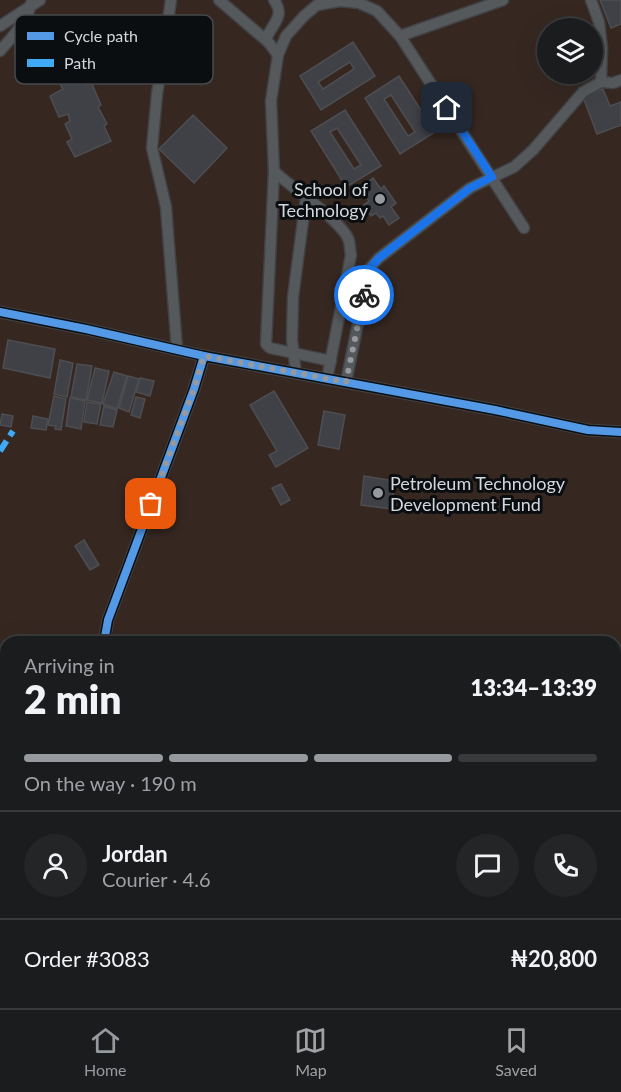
<!DOCTYPE html>
<meta charset="utf-8">
<style>
body{margin:0;font-family:Lato,sans-serif;background:#232527;color:#f1f3f6;height:100vh;display:flex;flex-direction:column;font-size:22px;white-space:nowrap}
*{box-sizing:border-box;margin:0}
p{font-size:20px;color:#9fa1a4}
.icon{flex:none;width:33px;height:33px;fill:none;stroke:currentColor;stroke-width:2;stroke-linecap:round;stroke-linejoin:round}
.map{position:relative;flex:1;overflow:hidden}
.sheet{position:absolute;left:0px;top:636px;width:621px;height:372px;display:flex;flex-direction:column;background:#1a1c1e;border-radius:18px 18px 0 0;box-shadow:0 6px 24px #0002,0 0 0 2px #383a3c}
.sheet>*{flex:none}
.controls{position:absolute;left:537px;top:18px;display:grid;gap:12px}
.controls a{display:grid;place-items:center;width:66px;height:66px;border-radius:50%;background:#1a1c1e;box-shadow:0 6px 24px #0002,0 0 0 2px #383a3c;font-size:30px}
.pin{position:absolute;display:grid;place-items:center;width:51px;height:51px;color:#fff;margin:-26px;border-radius:12px;box-shadow:0 3px 9px #0006}
.courier{position:absolute;display:grid;place-items:center;width:60px;height:60px;margin:-30px;border:4px solid #1a73e8;border-radius:50%;background:#fff;color:#222;box-shadow:0 2px 8px #0007}
.head em{font-style:normal;font-weight:800}
.head div{display:flex;flex-direction:column-reverse}
.head{display:flex;align-items:center;justify-content:space-between;height:102px;padding:0 24px}
h1{font-size:39px;font-weight:800;line-height:45px}
.bar{display:grid;grid-template-columns:repeat(4,1fr);gap:9px 6px;align-content:center;height:72px;padding:0 24px}
.bar i{height:8px;border-radius:4px;background:#383a3c}
.bar .active{background:#96999d}
.bar p{grid-column:span 4}
.line{display:flex;align-items:center;gap:15px;padding:0 24px;border-top:2px solid #383a3c}
.line div{flex:1}
.round{display:grid;place-items:center;flex:none;width:63px;height:63px;border-radius:32px;background:#232527}
.tabs{display:flex;justify-content:space-around;align-items:center;height:84px;border-top:2px solid #383a3c;background:#1a1c1e;font-size:16px;color:#9fa1a4}
.tabs a{display:grid;justify-items:center;gap:3px}
.tabs .active{color:#96999d}
.map>svg:first-child{display:block}
.education{fill:#362721;fill-rule:evenodd}
.building{fill:#404047;stroke:#4d4e51;stroke-width:1.5;fill-rule:evenodd}
.lines{fill:none;stroke-linecap:round;stroke-linejoin:round}
.minor-casing{stroke:#404245;stroke-width:13}
.minor{stroke:#56595b;stroke-width:10}
.quiet{stroke:#3fa9f5;stroke-width:6;stroke-dasharray:12 6;stroke-linecap:butt}
.cycleway-casing{stroke:#0b0e10;stroke-width:11}
.cycleway{stroke:#5399e6;stroke-width:8}
.done{stroke:#96999d;stroke-width:6;stroke-dasharray:0 10.8}
.route{stroke:#1a73e8;stroke-width:8}
.poi-dot{fill:#96999d;stroke:#0b0e10;stroke-width:2}
.labels{text-anchor:middle;dominant-baseline:central;stroke-width:6;stroke-linejoin:round;paint-order:stroke}
.poi-label{font-size:18px;fill:#d4d8dc;stroke:#0b0e10;text-anchor:end}
.key{fill:#0b0e10;stroke:#474b4d;stroke-width:1.5}
.key-label{font-size:16px;fill:#d4d8dc}
</style>
<div class="map">
<svg width="621" height="1008" viewBox="0 0 621 1008">
<rect width="100%" height="100%" fill="#222528"/>
<path class="education" d="M0,0H621V1008H0ZM548,28H592V74H548ZM6,642H615V1002H6Z"/>
<g class="building">
<polygon points="600,0 621,0 621,24 611,28"/>
<path d="M353,42L375,76L321,110L300,76ZM350,62L354,69L323,89L318,82Z"/>
<polygon points="81,74 87,85 91,82 101,105 98,107 107,124 104,126 111,141 75,157 67,142 72,139 65,124 70,121 68,114 59,117 50,96 63,89 60,84"/>
<path d="M399,76L435,132L400,154L365,98ZM391,95L415,132L408,136L384,99Z"/>
<polygon points="603,89 610,106 621,102 621,125 597,134 583,97"/>
<path d="M345,110L381,166L346,187L311,131ZM337,128L361,165L354,169L330,132Z"/>
<polygon points="193,115 227,148 194,183 159,149"/>
<polygon points="373,178 381,189 384,186 396,203 391,207 399,218 389,225 383,216 380,218 376,213 371,216 364,205 369,201 366,197 369,195 362,186"/>
<polygon points="8,340 55,349 50,378 3,368"/>
<polygon points="60,360 73,363 67,397 54,394"/>
<polygon points="77,364 92,366 86,400 71,397"/>
<polygon points="95,368 109,371 102,403 87,400"/>
<polygon points="114,372 127,376 117,409 103,404"/>
<polygon points="128,376 139,379 129,412 119,408"/>
<polygon points="140,378 154,381 150,396 136,392"/>
<polygon points="274,391 308,448 276,467 269,455 277,451 250,405"/>
<polygon points="54,396 66,399 61,430 55,429 56,426 48,425"/>
<polygon points="136,397 145,399 140,418 131,415"/>
<polygon points="70,398 85,401 81,429 66,426"/>
<polygon points="87,402 101,404 97,424 84,422"/>
<polygon points="104,406 117,410 113,427 100,425"/>
<polygon points="324,411 345,415 339,449 318,445"/>
<polygon points="2,414 13,416 11,427 0,425"/>
<polygon points="33,416 48,419 46,430 31,428"/>
<polygon points="364,476 395,481 391,509 361,505"/>
<polygon points="281,484 290,500 281,505 272,488"/>
<polygon points="84,540 99,565 90,570 75,546"/>
<polygon points="6,814 6,833 0,836 0,817"/>
</g>
<g class="lines">
<defs>
<g id="minor">
<polyline points="171,0 157,94 152,148 166,207 177,349"/>
<polyline points="219,0 267,41"/>
<path d="M274,0C286,16 272,24 266,39L278,55"/>
<polyline points="0,26 40,0"/>
<polyline points="400,36 503,0"/>
<path d="M0,51C13,36 28,21 32,0"/>
<polyline points="601,82 613,83 621,80"/>
<polyline points="274,171 266,344 270,348 331,361"/>
<polyline points="0,312 86,329 204,356 495,410 588,430 621,432"/>
<polyline points="296,373 292,340 293,297 306,198"/>
<path d="M327,379L351,255C350,251 350,245 349,241C343,221 291,188 274,171L271,101L278,55L286,36L304,16L317,5L340,1L359,3L377,11L400,36L524,228"/>
<polyline points="346,382 369,269 379,258 470,188 514,167 533,150 583,92 601,82 602,48 599,22 591,0"/>
<polyline points="104,642 108,620 194,389 204,356"/>
<polyline points="615,664 621,666"/>
<polyline points="233,1002 236,1008"/>
</g>
</defs>
<use href="#minor" class="minor-casing"/>
<use href="#minor" class="minor"/>
<g class="quiet">
<polyline points="0,451 13,431"/>
<polyline points="0,713 6,734"/>
</g>
<defs>
<g id="cycleway">
<polyline points="0,312 86,329 204,356 495,410 588,430 621,432"/>
<polyline points="104,642 108,620 194,389 204,356"/>
</g>
</defs>
<use href="#cycleway" class="cycleway-casing"/>
<use href="#cycleway" class="cycleway"/>
</g>
<g class="lines">
<polyline class="done" points="151,504 194,389 204,356 346,382 364,295"/>
<polyline class="route" points="364,295 369,269 379,258 470,188 492,177 447,108"/>
</g>
<g class="poi-dot">
<circle cx="380" cy="199" r="6"/>
<circle cx="378" cy="493" r="6"/>
</g>
<g class="labels">
<g class="poi-label">
<text x="368" y="189">School of<tspan x="368" dy="21">Technology</tspan></text>
<text x="390" y="483" text-anchor="start">Petroleum Technology<tspan x="390" dy="21">Development Fund</tspan></text>
</g>
</g>
<rect x="15" y="15" width="198" height="69" rx="9" class="key"/>
<rect x="27" y="32" width="27" height="8" fill="#5399e6"/>
<rect x="27" y="59" width="27" height="8" fill="#3fa9f5"/>
<g class="key-label">
<text x="64" y="42">Cycle path</text>
<text x="64" y="69">Path</text>
</g>
</svg>
<div class="controls">
<a><svg class="icon" aria-label="layers" viewBox="0 0 24 24"><path d="M12 4l9 5-9 5-9-5zM3 14l9 5 9-5"/></svg></a>
</div>
<div class="pin" style="left:151px;top:504px;background:#ea580c"><svg class="icon" aria-label="bag" viewBox="0 0 24 24"><path d="M5 8h14l-1 12H6zM9 8a3 3 0 0 1 6 0"/></svg></div>
<div class="pin" style="left:447px;top:108px;background:#1f2937"><svg class="icon" aria-label="home" viewBox="0 0 24 24"><path d="M3 11l9-7 9 7M6 9v11h12V9"/></svg></div>
<div class="courier" style="left:364px;top:295px"><svg class="icon" aria-label="bike" viewBox="0 0 24 24"><circle cx="6" cy="16" r="4"/><circle cx="18" cy="16" r="4"/><path d="M6 16l4-8h5l3 8M10 8l3 8H6M13 5h3"/></svg></div>
<section class="sheet">
<div class="head"><div><h1>2 min</h1><p>Arriving in</p></div><em>13:34–13:39</em></div>
<div class="bar"><i class="active"></i><i class="active"></i><i class="active"></i><i></i><p>On the way · 190 m</p></div>
<div class="line" style="height:108px"><a class="round"><svg class="icon" aria-label="person" viewBox="0 0 24 24"><circle cx="12" cy="8" r="4"/><path d="M4 21q1-7 8-7t8 7"/></svg></a><div><b>Jordan</b><p>Courier · 4.6</p></div><a class="round"><svg class="icon" aria-label="chat" viewBox="0 0 24 24"><path d="M4 5h16v11H9l-5 4z"/></svg></a><a class="round"><svg class="icon" aria-label="phone" viewBox="0 0 24 24"><path d="M5 4h4l2 5-3 2q2 4 5 5l2-3 5 2v4C11 20 4 13 5 4z"/></svg></a></div>
<div class="line" style="height:78px"><div>Order #3083</div><b>₦20,800</b></div>
</section>
</div>
<nav class="tabs">
<a class="active"><svg class="icon" aria-label="home" viewBox="0 0 24 24"><path d="M3 11l9-7 9 7M6 9v11h12V9"/></svg>Home</a>
<a><svg class="icon" aria-label="map" viewBox="0 0 24 24"><path d="M3 6l6-2 6 2 6-2v14l-6 2-6-2-6 2zM9 4v14M15 6v14"/></svg>Map</a>
<a><svg class="icon" aria-label="saved" viewBox="0 0 24 24"><path d="M7 4h10v16l-5-4-5 4z"/></svg>Saved</a>
</nav>
